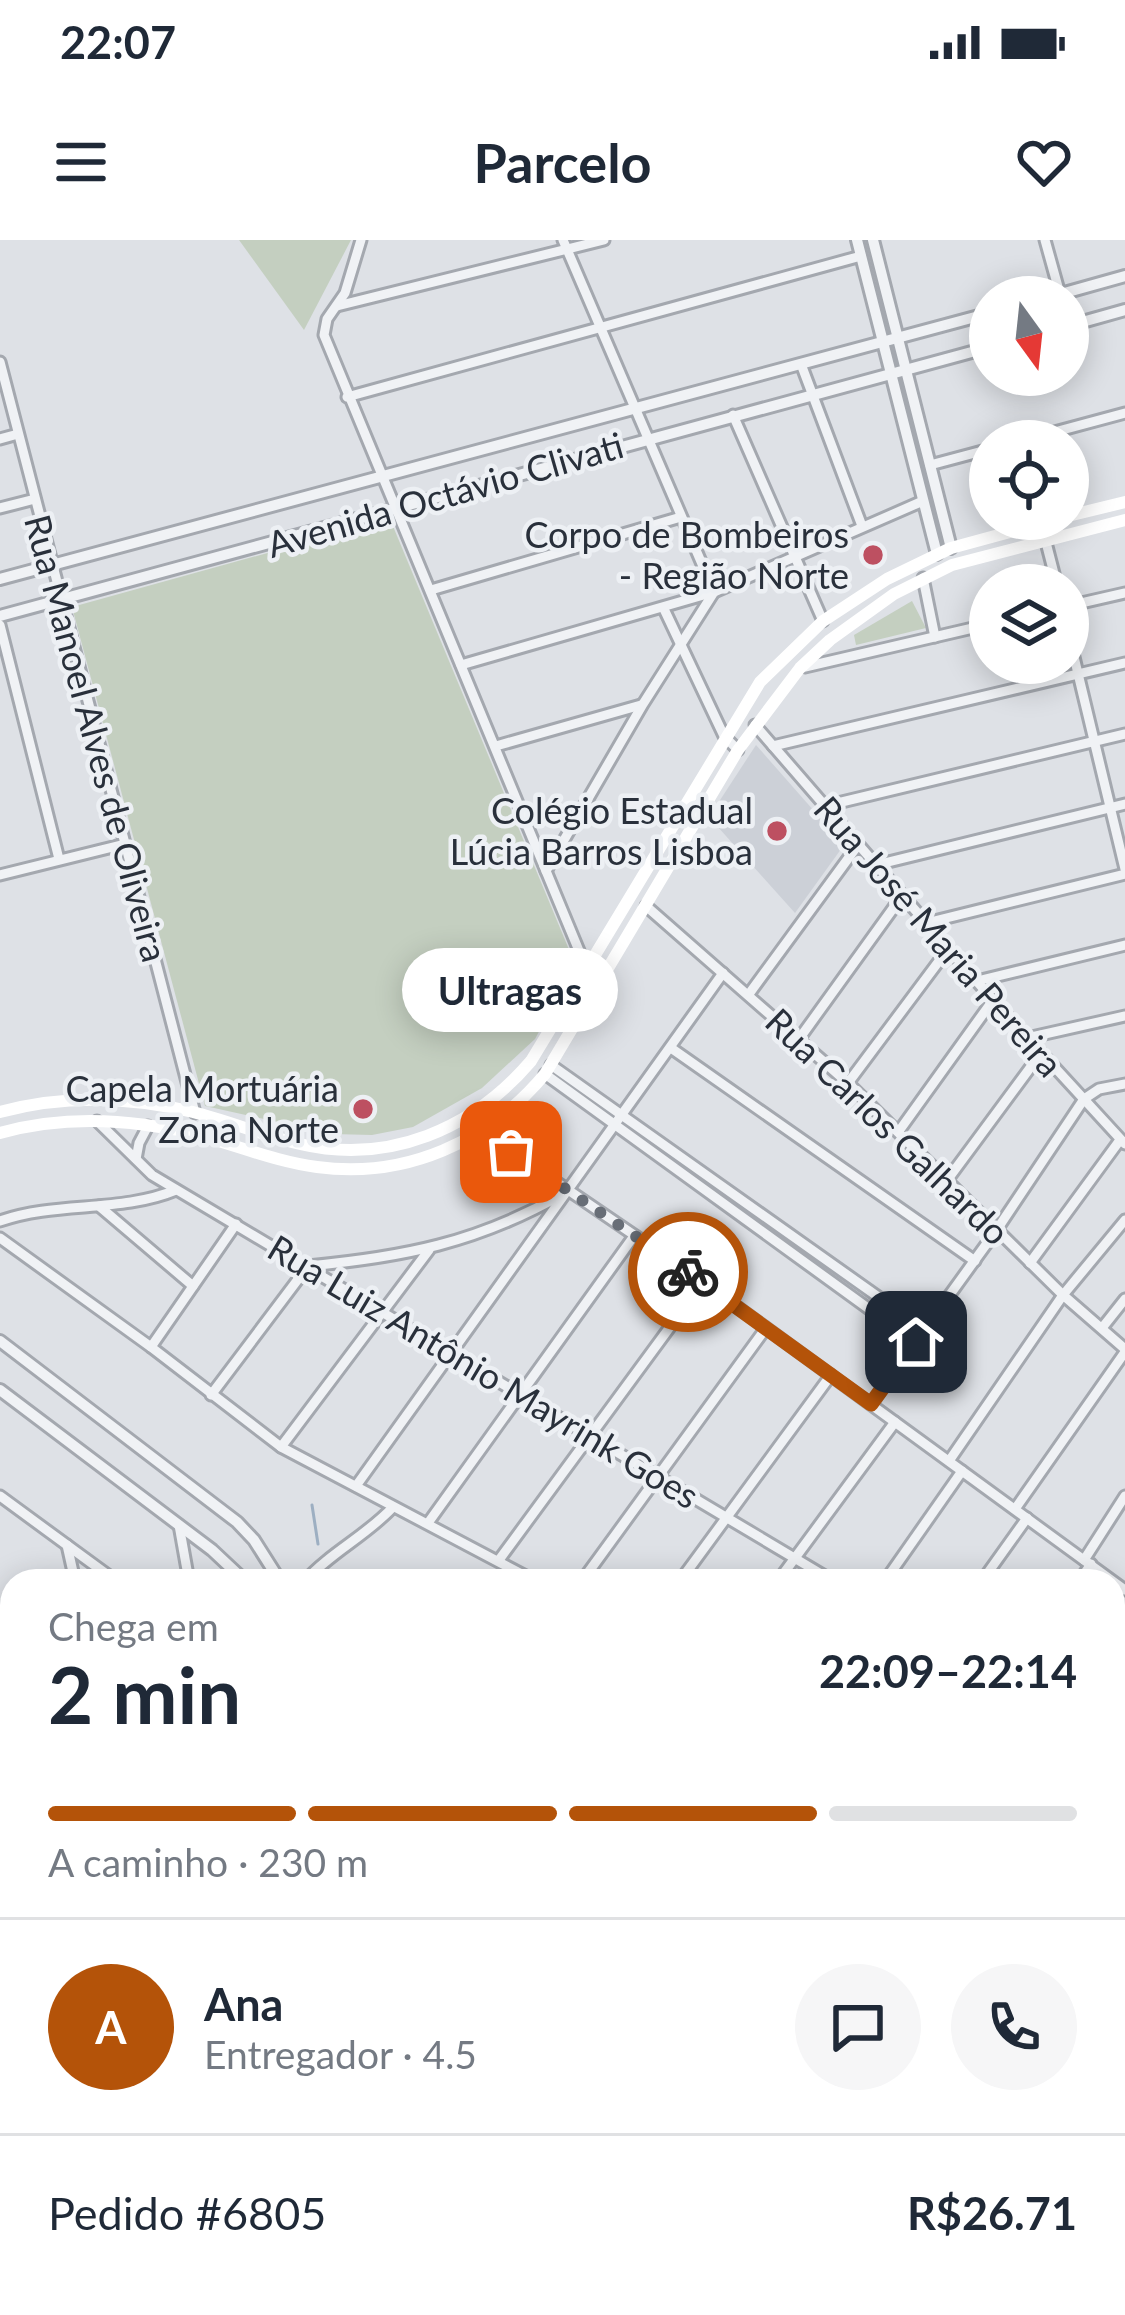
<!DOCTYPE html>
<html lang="pt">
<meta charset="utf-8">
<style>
body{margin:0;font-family:Lato,sans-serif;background:#f6f6f7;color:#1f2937;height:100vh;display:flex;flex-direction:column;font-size:45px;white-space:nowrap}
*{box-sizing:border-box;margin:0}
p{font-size:39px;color:#747a83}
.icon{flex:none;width:66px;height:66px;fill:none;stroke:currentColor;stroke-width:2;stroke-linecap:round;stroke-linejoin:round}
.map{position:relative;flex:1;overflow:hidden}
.side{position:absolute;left:0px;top:1329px;width:1125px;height:747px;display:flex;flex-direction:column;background:#fff;border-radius:36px 36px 0 0;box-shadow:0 6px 30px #0003}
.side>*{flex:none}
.needle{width:78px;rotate:165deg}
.controls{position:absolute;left:969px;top:36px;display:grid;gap:24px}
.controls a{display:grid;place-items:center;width:120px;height:120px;border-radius:50%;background:#fff;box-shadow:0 6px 30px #0003;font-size:60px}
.pin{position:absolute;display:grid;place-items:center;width:102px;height:102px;color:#fff;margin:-51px;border-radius:24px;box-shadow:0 6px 18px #0006}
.courier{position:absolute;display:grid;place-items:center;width:120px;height:120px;margin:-60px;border:9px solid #b45309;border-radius:50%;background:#fff;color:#222;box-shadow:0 3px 15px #0007}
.bubble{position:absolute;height:84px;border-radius:42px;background:#fff;box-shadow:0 6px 30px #0003;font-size:39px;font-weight:700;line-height:84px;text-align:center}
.head em{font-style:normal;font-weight:700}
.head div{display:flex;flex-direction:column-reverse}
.head{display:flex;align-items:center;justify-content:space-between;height:204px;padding:0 48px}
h1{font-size:78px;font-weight:700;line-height:90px}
.bar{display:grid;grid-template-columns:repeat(4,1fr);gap:18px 12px;align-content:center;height:144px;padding:0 48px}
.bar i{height:15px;border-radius:9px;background:#e0e1e3}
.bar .selected{background:#b45309}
.bar p{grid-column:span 4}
.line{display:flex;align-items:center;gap:30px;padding:0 48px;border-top:3px solid #e0e1e3}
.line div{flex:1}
.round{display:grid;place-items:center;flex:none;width:126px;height:126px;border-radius:63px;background:#f6f6f7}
.status{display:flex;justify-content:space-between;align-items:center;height:84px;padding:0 60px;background:#fff;direction:ltr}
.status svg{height:33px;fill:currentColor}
header{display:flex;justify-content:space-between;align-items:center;height:156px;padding:0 48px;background:#fff;font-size:54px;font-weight:700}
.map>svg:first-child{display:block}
.built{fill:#ccd0d7}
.green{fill:#c4cfc0}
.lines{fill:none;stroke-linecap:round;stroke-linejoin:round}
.stream{stroke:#9dafc2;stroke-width:3}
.minor-casing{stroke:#a4a8af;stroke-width:15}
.tertiary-casing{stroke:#a4a8af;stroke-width:16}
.trunk-casing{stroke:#878f9b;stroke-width:21}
.minor{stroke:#f0f2f5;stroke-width:9}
.tertiary{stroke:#f0f2f5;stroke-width:10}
.secondary{stroke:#fff;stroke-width:12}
.trunk{stroke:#fff;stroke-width:15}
.done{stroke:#686e77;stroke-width:12;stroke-dasharray:0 21.6}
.route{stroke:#b45309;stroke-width:15}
.poi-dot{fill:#bd5061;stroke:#edf0f4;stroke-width:4.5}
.labels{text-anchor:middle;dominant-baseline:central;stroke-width:9;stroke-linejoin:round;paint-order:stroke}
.street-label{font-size:36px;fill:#29303b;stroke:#edf0f4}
.poi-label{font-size:36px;fill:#29303b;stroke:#edf0f4;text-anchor:end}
</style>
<div class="status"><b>22:07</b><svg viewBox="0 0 49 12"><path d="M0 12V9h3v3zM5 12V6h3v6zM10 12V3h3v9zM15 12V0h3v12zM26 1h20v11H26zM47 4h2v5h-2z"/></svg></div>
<header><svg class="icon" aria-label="menu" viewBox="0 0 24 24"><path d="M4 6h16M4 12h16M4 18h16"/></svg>Parcelo<svg class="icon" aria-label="heart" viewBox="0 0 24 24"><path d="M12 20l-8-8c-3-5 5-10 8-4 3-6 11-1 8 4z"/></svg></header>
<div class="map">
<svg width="1125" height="2075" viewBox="0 0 1125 2075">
<rect width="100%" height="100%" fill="#dee1e6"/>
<polygon class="built" points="756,505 844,605 795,673 709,577"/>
<g class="green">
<polygon points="239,0 351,0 304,90"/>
<polygon points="390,279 575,724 535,799 482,848 413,887 372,895 332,894 205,866 72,367"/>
<polygon points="912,361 926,388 856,405 854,395"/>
<polygon points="12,1816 12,1931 0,1925 0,1822"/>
</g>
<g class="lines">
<g class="stream">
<polyline points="312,1265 318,1304"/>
<polyline points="951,2064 952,2065"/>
</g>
<defs>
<g id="minor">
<polyline points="361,0 345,53 327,79 324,95 587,730"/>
<polyline points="1045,0 1060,54"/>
<polyline points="337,66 604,0"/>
<polyline points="0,122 195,873"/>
<polyline points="801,124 862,286"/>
<polyline points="347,157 861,16"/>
<polyline points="733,175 823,381"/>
<polyline points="0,199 18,194"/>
<polyline points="1021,201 1125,173"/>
<polyline points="930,225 990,209"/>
<polyline points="0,268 35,259"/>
<polyline points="1041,283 1057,345"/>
<polyline points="923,338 935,397"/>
<polyline points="431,350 681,277"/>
<polyline points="1068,366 1125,353"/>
<polyline points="664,369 724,496 738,510"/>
<polyline points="0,385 59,619"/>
<polyline points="1068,392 1125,629"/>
<polyline points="461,425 714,352 923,261"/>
<polyline points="805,427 990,384"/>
<polyline points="755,485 993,760 1125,904"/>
<polyline points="496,506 641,465"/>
<polyline points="773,506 1125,423"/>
<polyline points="825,566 1125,494"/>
<polyline points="876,625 1125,564"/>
<polyline points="546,631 643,464 714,352 563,0"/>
<polyline points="0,635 125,604"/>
<polyline points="646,666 848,843 1063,1055 1125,1109"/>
<polyline points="926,683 1125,634"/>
<polyline points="977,741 1125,705"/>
<polyline points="749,754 858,605"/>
<polyline points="1027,798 1125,776"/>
<polyline points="799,799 902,656"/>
<polyline points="671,808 975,1021"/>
<polyline points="551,825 925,1090"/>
<polyline points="545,834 916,1103"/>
<polyline points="848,843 948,709"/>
<polyline points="97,881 152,935 833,1341"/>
<polyline points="899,891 993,760"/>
<polyline points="483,892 703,1042 1125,1350"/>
<polyline points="136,919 139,903 148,886"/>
<polyline points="948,939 1041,813"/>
<polyline points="99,966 193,1046"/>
<path d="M0,981C57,961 120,973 176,950"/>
<polyline points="0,998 151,1107 281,1207 535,1341"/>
<polyline points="1030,1023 1120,900"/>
<polyline points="1102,1088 1125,1059"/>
<polyline points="151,1107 236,984"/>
<path d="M211,1155L308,1026C403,1017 476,1003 561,955"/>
<polyline points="871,1164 998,988 1084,859 1099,849 1125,844"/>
<polyline points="281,1207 429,1010"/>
<polyline points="949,1221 1063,1055 1125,980"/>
<polyline points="356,1246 723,733"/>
<polyline points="0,1256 116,1341"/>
<polyline points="1015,1269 1125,1112"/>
<polyline points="428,1283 634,996"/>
<polyline points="179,1285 189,1341"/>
<polyline points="67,1305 75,1341"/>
<polyline points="499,1320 703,1042"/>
<polyline points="1084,1320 1125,1256"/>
<path d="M305,1341C331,1312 366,1296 393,1267"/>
<polyline points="582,1341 766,1088"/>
<polyline points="680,1341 831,1135"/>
<polyline points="778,1341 895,1182"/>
<polyline points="885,1341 962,1231"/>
<polyline points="982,1341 1027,1278"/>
<polyline points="1079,1341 1091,1324"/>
<polyline points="0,1383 12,1429"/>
<polyline points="1113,1435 1125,1417"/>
<polyline points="0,1476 12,1473"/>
<polyline points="1113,1515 1125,1523"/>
<polyline points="0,1558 12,1555"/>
<polyline points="1113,1568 1125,1551"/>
<polyline points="1113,1647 1125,1654"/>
<polyline points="1113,1740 1125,1747"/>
<polyline points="0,1805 12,1800"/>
<polyline points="1113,1898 1125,1902"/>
<polyline points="0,1937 12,1942"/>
<polyline points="0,1954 12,1950"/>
<polyline points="1113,2021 1125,2025"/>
<polyline points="238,2064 241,2075"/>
<polyline points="987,2064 1010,2075"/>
<polyline points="952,2075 967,2064"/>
<polyline points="1107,2075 1125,2052"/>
</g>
<g id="tertiary">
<polyline points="857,0 937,314"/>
<polyline points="873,0 951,308"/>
<polyline points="1050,57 1125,36"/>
<polyline points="1068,86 1125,70"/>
<polyline points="0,339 990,73"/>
<polyline points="0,376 990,107"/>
<polyline points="0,1101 237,1282 254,1300 280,1341"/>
<polyline points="0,1150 212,1310 245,1341"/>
<polyline points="0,1640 12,1637"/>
<polyline points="0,1657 12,1653"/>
<polyline points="777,2064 797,2075"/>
<polyline points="112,2075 153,2064"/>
</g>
<g id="trunk">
<polyline points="0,1741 12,1791"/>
<polyline points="82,2064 85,2075"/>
</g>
</defs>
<use href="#minor" class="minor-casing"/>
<use href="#tertiary" class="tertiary-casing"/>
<use href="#trunk" class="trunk-casing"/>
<use href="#minor" class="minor"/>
<use href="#tertiary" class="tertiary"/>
<g class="secondary">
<polyline points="1068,276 1125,262"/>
<path d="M0,872C63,855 130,857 193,872C229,881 264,896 300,904C389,925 473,889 531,821L760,442L823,381L887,339L951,308L1057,279"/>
<path d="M0,893C65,875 135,879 201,896C239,906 277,922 317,927C406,939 488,902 545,834L738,510L800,428L830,400L894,354L952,325L1125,280"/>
</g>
<use href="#trunk" class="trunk"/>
</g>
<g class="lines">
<polyline class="done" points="511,912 688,1032"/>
<polyline class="route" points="688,1032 871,1164 916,1102"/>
</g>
<g class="poi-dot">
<circle cx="873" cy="315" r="12"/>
<circle cx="777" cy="591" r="12"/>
<circle cx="363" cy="869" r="12"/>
</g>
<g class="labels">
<g class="street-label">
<text transform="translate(445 254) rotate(-16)">Avenida Octávio Clivati</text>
<text transform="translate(97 498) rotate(75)">Rua Manoel Alves de Oliveira</text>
<text transform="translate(939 696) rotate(49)">Rua José Maria Pereira</text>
<text transform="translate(888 886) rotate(44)">Rua Carlos Galhardo</text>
<text transform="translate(484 1131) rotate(31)">Rua Luiz Antônio Mayrink Goes</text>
</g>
<g class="poi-label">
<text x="849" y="294">Corpo de Bombeiros<tspan x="849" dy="41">- Região Norte</tspan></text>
<text x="753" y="570">Colégio Estadual<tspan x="753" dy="41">Lúcia Barros Lisboa</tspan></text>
<text x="339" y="848">Capela Mortuária<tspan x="339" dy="41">Zona Norte</tspan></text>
</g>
</g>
</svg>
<div class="controls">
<a><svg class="needle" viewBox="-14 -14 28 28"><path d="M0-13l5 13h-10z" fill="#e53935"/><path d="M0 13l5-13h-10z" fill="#747a83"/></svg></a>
<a><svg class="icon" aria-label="locate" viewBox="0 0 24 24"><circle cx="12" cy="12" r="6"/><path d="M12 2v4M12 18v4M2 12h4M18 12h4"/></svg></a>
<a><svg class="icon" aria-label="layers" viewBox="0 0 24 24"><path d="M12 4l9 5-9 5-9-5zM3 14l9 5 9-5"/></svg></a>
</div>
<div class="pin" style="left:511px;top:912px;background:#ea580c"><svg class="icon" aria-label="bag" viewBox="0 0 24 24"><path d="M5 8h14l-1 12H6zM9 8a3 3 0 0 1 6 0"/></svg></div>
<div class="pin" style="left:916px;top:1102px;background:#1f2937"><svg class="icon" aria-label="home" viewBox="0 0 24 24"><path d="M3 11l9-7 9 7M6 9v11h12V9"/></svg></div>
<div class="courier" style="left:688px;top:1032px"><svg class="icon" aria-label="bike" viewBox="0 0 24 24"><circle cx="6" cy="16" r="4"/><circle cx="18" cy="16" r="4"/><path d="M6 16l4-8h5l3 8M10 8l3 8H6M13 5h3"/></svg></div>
<div class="bubble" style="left:402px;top:708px;width:216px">Ultragas</div>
<section class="side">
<div class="head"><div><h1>2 min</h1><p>Chega em</p></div><em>22:09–22:14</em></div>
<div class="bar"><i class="selected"></i><i class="selected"></i><i class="selected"></i><i></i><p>A caminho · 230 m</p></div>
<div class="line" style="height:216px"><b class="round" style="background:#b45309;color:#fff">A</b><div><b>Ana</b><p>Entregador · 4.5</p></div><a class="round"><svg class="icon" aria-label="chat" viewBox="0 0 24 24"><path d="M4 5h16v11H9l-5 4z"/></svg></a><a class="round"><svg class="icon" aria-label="phone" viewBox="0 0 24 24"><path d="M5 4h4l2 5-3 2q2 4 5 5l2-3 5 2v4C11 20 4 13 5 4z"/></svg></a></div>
<div class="line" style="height:156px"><div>Pedido #6805</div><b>R$26.71</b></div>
</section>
</div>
